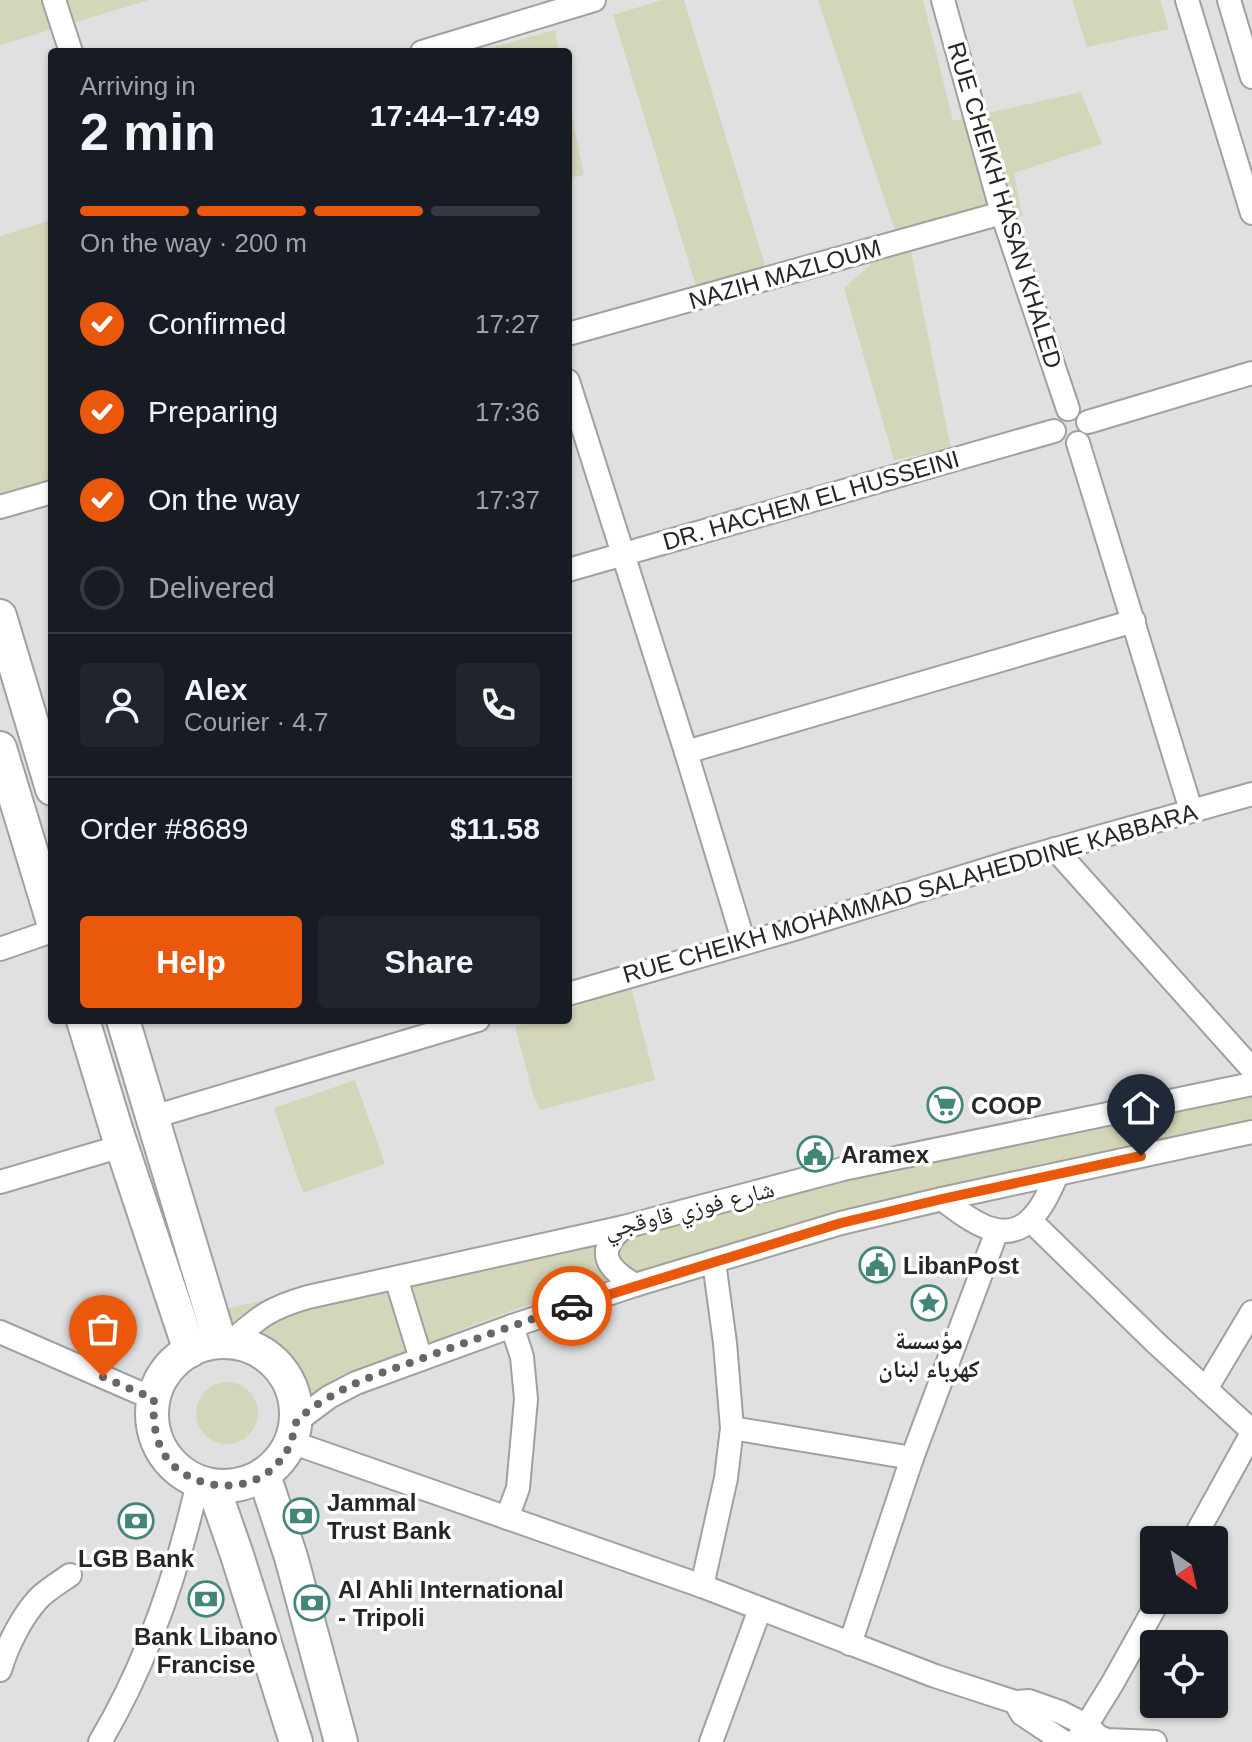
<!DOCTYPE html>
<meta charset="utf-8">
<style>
body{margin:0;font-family:Helvetica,"Noto Naskh Arabic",sans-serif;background:#20242c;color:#f1f3f6;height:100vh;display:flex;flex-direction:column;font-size:30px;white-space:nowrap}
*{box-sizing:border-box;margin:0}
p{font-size:26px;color:#9ea1a6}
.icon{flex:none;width:44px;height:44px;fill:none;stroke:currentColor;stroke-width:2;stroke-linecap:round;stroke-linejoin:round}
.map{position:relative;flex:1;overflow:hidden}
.drawer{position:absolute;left:48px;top:48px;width:524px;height:976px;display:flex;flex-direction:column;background:#171b24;border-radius:8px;box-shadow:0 2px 6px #0004}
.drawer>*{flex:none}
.needle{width:52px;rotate:146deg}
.fabs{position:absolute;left:1140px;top:1526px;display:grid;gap:16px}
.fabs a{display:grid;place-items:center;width:88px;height:88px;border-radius:8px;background:#171b24;box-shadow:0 2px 6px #0004;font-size:40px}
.pin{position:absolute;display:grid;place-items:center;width:68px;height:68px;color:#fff;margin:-82px -34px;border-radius:50% 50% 50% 0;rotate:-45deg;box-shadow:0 0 8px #0007}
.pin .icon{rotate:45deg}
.courier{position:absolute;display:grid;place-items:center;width:80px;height:80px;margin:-40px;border:6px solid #ea580c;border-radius:50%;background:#fff;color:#222;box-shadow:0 2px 10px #0007}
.head em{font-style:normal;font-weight:600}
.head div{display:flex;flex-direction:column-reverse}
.head{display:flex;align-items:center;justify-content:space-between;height:136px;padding:0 32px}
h1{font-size:52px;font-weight:600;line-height:60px}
.bar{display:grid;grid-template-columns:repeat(4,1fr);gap:12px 8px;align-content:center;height:96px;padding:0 32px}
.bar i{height:10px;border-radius:6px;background:#363941}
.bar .active{background:#ea580c}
.bar p{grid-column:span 4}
.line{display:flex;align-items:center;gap:20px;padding:0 32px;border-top:2px solid #363941}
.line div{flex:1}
.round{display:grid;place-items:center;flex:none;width:84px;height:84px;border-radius:8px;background:#20242c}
ol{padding:0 32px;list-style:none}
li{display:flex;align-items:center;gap:24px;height:88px}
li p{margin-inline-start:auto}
li .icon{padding:8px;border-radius:50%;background:#ea580c;color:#fff;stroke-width:4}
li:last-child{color:#9ea1a6}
li i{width:44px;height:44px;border:4px solid #363941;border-radius:50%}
.primary-button{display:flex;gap:16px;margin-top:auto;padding:16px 32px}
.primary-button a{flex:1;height:92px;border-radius:8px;background:#ea580c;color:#fff;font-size:32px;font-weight:600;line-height:92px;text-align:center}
.primary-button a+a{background:#20242c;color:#f1f3f6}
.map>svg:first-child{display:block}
.green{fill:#d4d6b9}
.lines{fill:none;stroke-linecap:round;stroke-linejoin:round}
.minor-casing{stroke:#a0a0a1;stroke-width:26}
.highway-casing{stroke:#a0a0a1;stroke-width:36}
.minor{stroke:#fff;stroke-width:22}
.highway{stroke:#fff;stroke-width:32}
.done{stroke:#676767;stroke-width:8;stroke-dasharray:0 14.4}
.route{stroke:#ea580c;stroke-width:10}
.labels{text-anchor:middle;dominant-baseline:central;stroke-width:7;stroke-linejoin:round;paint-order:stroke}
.street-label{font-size:24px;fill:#262626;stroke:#fff}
.poi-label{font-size:24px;font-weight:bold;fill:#262626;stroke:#fff;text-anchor:start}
</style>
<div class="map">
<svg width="1252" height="1742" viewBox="0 0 1252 1742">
<rect width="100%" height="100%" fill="#e0e0e1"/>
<g class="green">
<polygon points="0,0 149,0 0,45"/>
<polygon points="662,0 684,0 769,278 700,299 613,15"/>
<polygon points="818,0 923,0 953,121 1081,92 1102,144 1014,173 1022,216 910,246 951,449 894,460 844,288 898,240"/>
<polygon points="1072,0 1160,0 1169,29 1087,47"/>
<polygon points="555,30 559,52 476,52"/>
<polygon points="568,96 584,175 568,178"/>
<polygon points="52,220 52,481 0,497 0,236"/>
<polygon points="631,987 655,1080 540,1110 533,1094 515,1027 536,1020 568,1020 568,1009"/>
<polygon points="355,1080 385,1164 303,1193 274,1108"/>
<path d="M1252,1082V1142L1057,1187L575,1291C541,1301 508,1311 475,1324C416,1347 360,1377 302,1405L278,1373L244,1345L197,1315Z"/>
<circle cx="227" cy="1413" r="31"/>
</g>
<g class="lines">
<defs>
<g id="minor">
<polyline points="54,0 71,52"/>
<polyline points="943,0 1002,213 1068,409"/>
<polyline points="1187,0 1252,213"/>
<polyline points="1229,0 1252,77"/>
<polyline points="422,52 594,0"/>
<polyline points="568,334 1002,213"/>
<polyline points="568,381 686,752 1134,621"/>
<polyline points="1088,422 1252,373"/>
<polyline points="1078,443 1191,810"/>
<polyline points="0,507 52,492"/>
<polyline points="568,570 1054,431"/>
<polyline points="686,752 744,943"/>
<polyline points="1055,849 1252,1069"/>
<polyline points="0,949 52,931"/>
<polyline points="568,994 791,930 1017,860 1252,794"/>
<polyline points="153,1117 478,1020"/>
<polyline points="0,1182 122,1146"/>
<path d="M942,1199C966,1217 1003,1248 1031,1219C1043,1207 1050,1190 1057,1175"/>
<polyline points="1030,1220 1156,1343 1252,1431"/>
<path d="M624,1227C594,1251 607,1269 635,1285"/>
<polyline points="396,1278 421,1359"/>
<polyline points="0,1332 154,1399"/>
<path d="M231,1342C260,1316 270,1308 308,1297L624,1227L843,1169L1252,1084"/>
<polyline points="1206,1389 1252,1312"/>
<polyline points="297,1421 329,1397 356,1383 512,1326 635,1285 841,1223 942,1199 1252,1132"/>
<polyline points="732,1428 912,1458"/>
<polyline points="291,1442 702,1586 935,1676 1015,1702 1029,1701 1060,1712 1086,1725 1099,1737 1107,1740 1155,1742"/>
<polyline points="507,1518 518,1488 526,1399 522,1357 512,1326"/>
<polyline points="1193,1540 1252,1433"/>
<polyline points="702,1586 726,1478 732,1428 725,1343 714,1262"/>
<polyline points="850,1644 912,1458 997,1231"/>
<path d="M0,1670C7,1646 22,1616 39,1598C48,1589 60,1582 70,1575"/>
<polyline points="1015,1702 1022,1714 1064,1742"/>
<path d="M100,1742C147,1663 178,1571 198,1482"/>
<polyline points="711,1742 760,1609"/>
<polyline points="1076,1742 1112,1684 1159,1600"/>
</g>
<g id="highway">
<polyline points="0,616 52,789"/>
<polyline points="0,748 52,919"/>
<polyline points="83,1020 116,1129 190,1351"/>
<polyline points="123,1020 220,1342"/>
<circle cx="224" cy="1414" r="72"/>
<polyline points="264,1475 291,1557 341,1742"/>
<polyline points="213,1486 237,1555 296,1742"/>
</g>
</defs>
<use href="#minor" class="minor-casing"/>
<use href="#highway" class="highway-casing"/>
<use href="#minor" class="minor"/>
<use href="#highway" class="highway"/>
</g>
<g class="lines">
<path class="done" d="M103,1377L154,1399C152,1427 157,1457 183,1473C215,1493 259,1490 282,1458C285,1454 289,1448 291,1442C294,1435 293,1425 298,1420C308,1408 341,1390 354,1384C376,1374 400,1367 423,1358C473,1340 522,1322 572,1306"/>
<polyline class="route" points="572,1306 841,1223 942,1199 1141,1156"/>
</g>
<defs>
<symbol id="supermarket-ring" viewBox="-11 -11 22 22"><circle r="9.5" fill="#fff" stroke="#438679" stroke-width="1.5"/><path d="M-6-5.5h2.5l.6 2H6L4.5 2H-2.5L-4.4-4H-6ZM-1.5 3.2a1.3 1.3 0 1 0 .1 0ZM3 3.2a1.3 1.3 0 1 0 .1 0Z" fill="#438679"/></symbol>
<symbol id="civic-ring" viewBox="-11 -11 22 22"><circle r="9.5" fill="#fff" stroke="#438679" stroke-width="1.5"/><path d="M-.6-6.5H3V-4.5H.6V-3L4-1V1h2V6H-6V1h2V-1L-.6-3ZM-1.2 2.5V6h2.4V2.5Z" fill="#438679"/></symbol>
<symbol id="sight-ring" viewBox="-11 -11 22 22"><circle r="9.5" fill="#fff" stroke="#438679" stroke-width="1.5"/><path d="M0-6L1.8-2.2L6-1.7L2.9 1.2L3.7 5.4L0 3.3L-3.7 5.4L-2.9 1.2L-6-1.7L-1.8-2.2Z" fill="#438679"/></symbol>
<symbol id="bank-ring" viewBox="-11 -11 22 22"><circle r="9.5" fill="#fff" stroke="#438679" stroke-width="1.5"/><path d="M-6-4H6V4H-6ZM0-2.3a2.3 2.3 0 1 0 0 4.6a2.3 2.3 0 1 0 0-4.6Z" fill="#438679"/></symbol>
</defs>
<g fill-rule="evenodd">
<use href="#supermarket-ring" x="925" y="1085" width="40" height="40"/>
<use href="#civic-ring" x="795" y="1134" width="40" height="40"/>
<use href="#civic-ring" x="857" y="1245" width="40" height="40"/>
<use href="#sight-ring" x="909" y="1283" width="40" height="40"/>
<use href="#bank-ring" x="281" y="1496" width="40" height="40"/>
<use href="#bank-ring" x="116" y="1501" width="40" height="40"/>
<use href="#bank-ring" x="186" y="1579" width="40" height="40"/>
<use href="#bank-ring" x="292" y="1583" width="40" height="40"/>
</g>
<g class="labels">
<g class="street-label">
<text transform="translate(1005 205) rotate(73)">RUE CHEIKH HASAN KHALED</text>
<text transform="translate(785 274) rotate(-16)">NAZIH MAZLOUM</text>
<text transform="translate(811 500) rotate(-16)">DR. HACHEM EL HUSSEINI</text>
<text transform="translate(910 893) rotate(-16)">RUE CHEIKH MOHAMMAD SALAHEDDINE KABBARA</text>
<text transform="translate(689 1209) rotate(-14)">شارع فوزي قاوقجي</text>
</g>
<g class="poi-label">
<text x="971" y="1105">COOP</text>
<text x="841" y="1154">Aramex</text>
<text x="903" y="1265">LibanPost</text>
<text x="929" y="1340" text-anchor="middle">مؤسسة<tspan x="929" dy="28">كهرباء لبنان</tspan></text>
<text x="327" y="1502">Jammal<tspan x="327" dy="28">Trust Bank</tspan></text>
<text x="136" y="1558" text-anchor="middle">LGB Bank</text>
<text x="338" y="1589">Al Ahli International<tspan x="338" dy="28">- Tripoli</tspan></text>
<text x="206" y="1636" text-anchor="middle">Bank Libano<tspan x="206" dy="28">Francise</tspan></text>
</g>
</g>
</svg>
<div class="fabs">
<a><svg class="needle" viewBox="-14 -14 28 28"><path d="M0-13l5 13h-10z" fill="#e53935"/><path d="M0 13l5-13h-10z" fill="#9ea1a6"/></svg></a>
<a><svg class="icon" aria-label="locate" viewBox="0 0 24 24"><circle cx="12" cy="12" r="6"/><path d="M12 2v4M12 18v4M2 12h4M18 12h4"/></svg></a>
</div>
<div class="pin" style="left:103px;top:1377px;background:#ea580c"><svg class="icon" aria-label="bag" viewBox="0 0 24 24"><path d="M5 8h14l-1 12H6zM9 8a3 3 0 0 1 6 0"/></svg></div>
<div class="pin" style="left:1141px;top:1156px;background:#1f2937"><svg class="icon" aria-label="home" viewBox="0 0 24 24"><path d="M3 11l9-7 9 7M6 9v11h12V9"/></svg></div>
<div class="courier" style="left:572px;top:1306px"><svg class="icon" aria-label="car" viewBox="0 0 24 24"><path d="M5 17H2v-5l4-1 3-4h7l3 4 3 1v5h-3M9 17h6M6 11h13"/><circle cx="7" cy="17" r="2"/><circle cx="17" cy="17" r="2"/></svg></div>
<section class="drawer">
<div class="head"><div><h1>2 min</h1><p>Arriving in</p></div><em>17:44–17:49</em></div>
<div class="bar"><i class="active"></i><i class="active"></i><i class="active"></i><i></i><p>On the way · 200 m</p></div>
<ol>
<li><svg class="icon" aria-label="check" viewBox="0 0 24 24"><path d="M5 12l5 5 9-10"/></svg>Confirmed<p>17:27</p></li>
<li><svg class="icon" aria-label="check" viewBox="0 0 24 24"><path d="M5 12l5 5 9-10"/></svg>Preparing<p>17:36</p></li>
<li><svg class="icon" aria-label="check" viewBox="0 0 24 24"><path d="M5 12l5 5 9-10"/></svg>On the way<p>17:37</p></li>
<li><i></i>Delivered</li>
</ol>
<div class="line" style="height:144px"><a class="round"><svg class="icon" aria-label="person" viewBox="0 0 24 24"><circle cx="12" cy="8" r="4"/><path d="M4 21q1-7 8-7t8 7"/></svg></a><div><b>Alex</b><p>Courier · 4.7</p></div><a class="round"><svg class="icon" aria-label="phone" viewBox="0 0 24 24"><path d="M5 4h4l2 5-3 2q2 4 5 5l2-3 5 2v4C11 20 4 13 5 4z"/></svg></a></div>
<div class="line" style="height:104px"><div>Order #8689</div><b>$11.58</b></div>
<div class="primary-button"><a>Help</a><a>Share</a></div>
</section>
</div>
